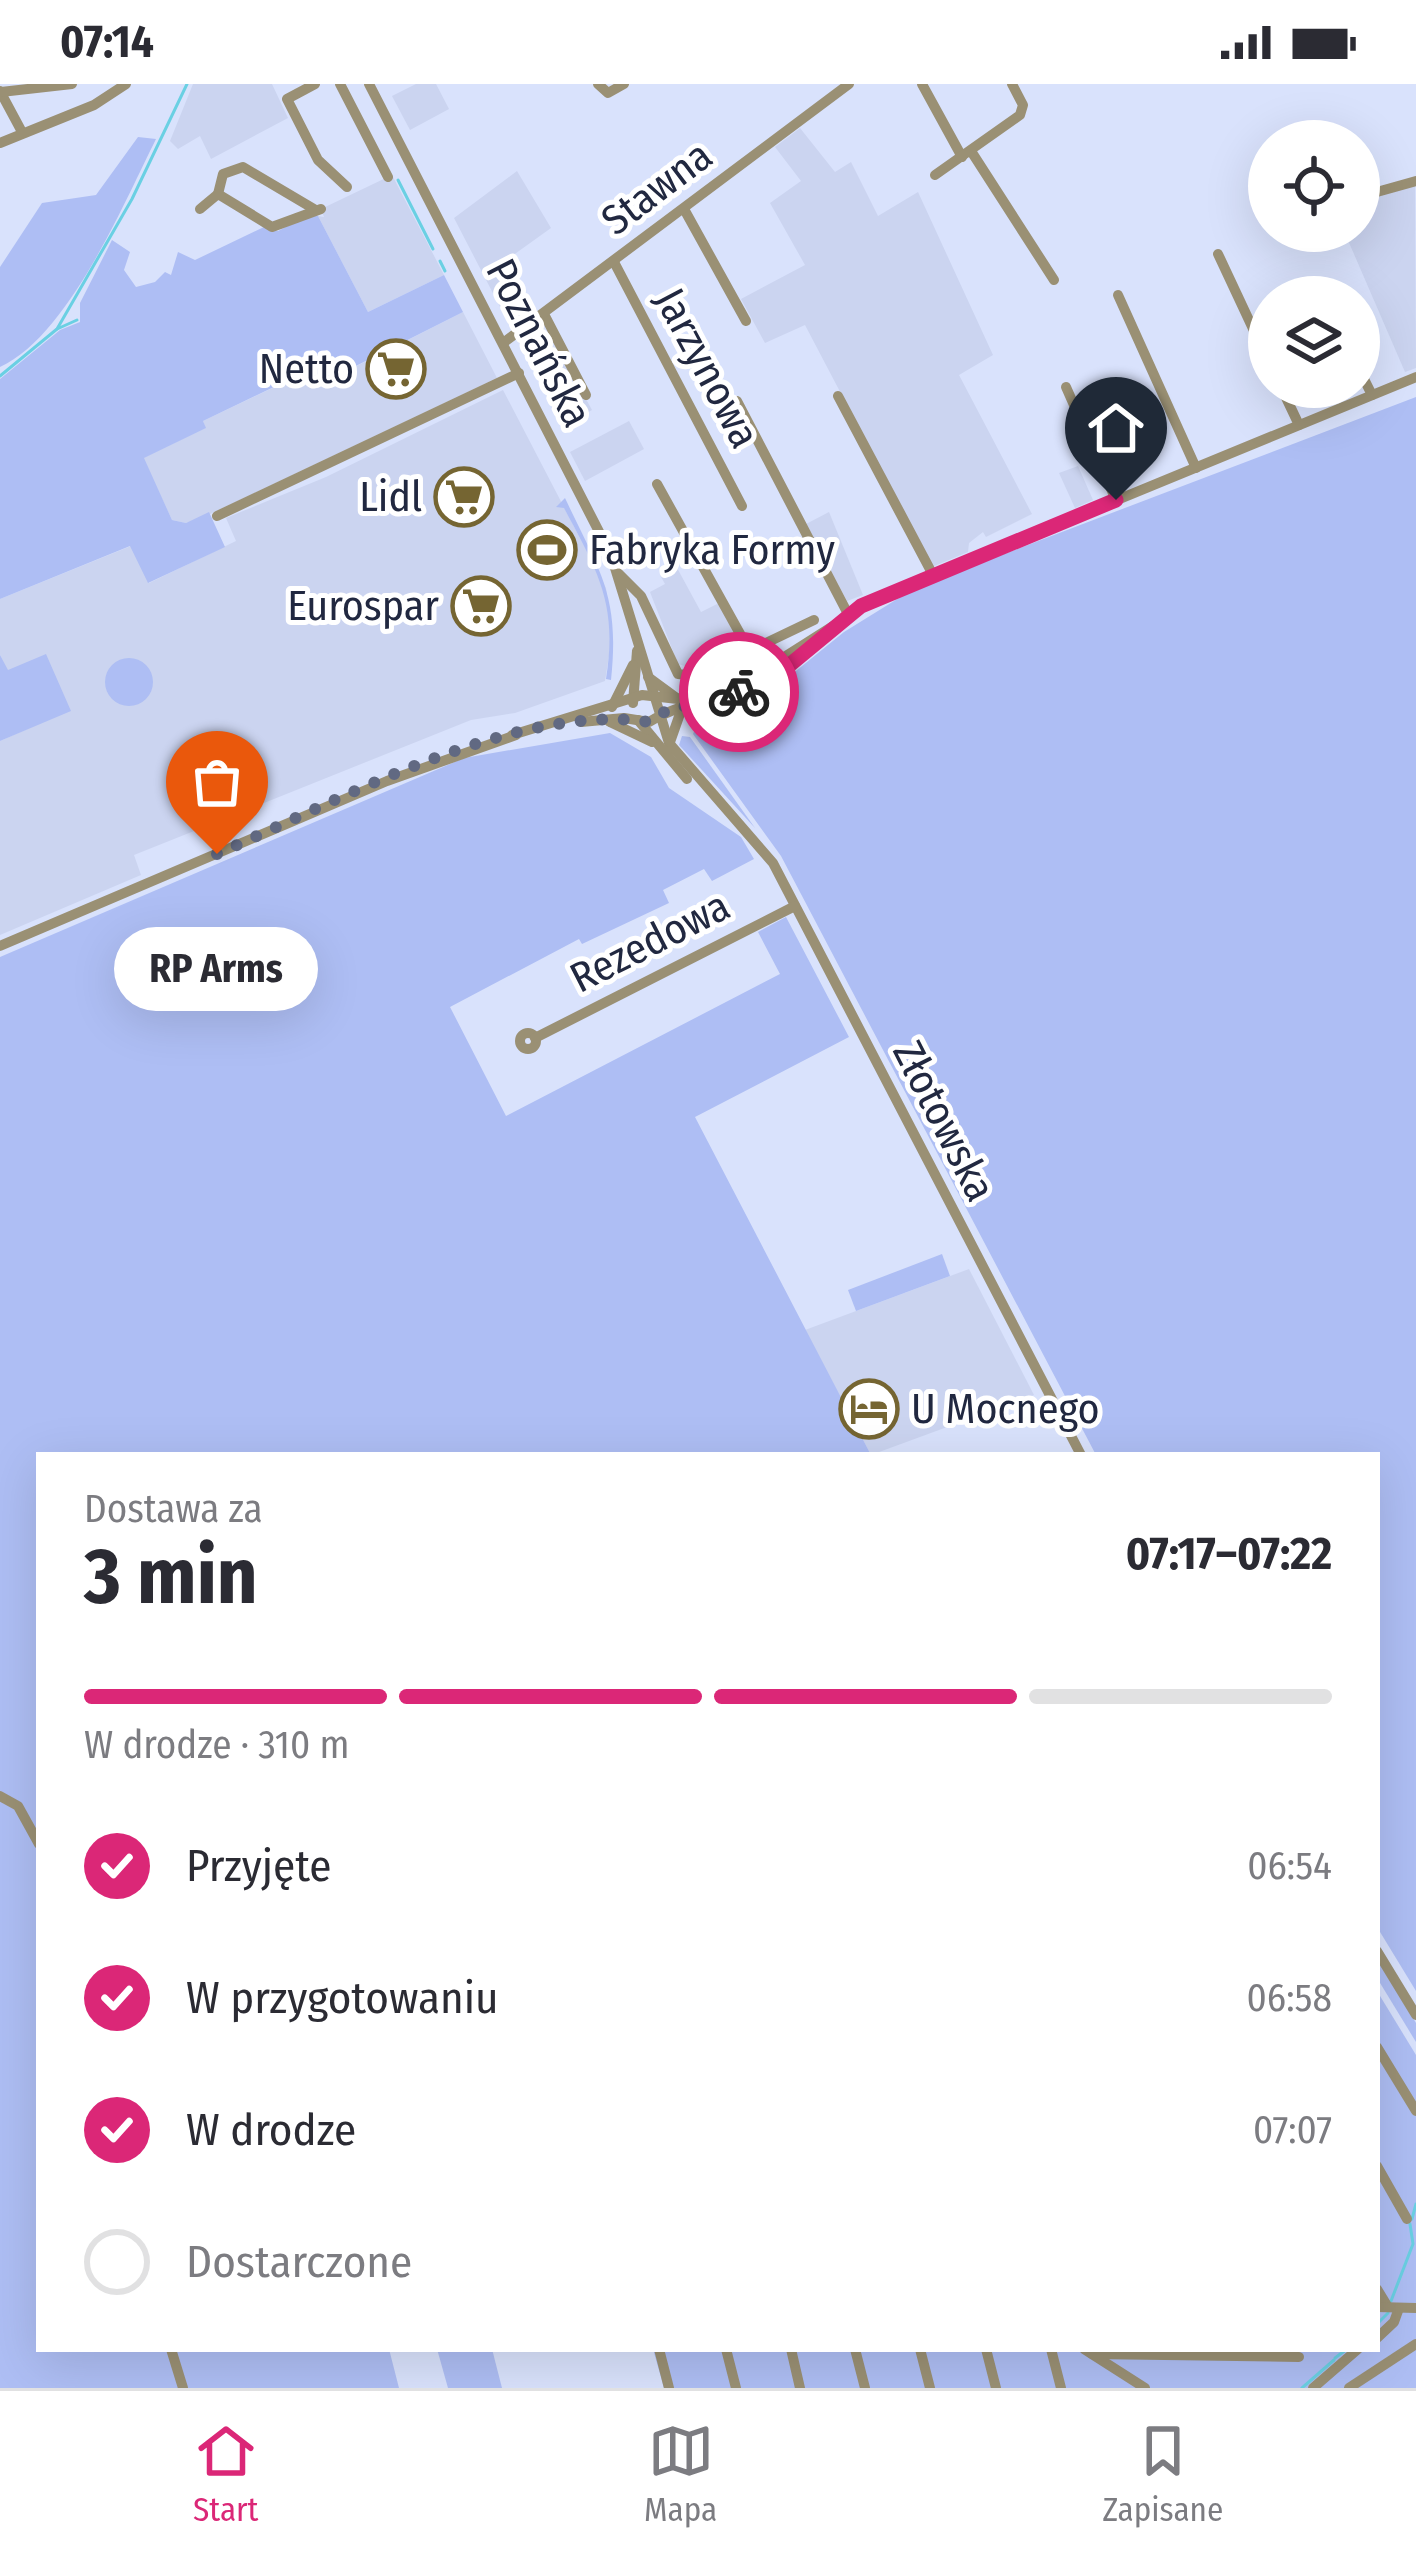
<!DOCTYPE html>
<html lang="pl">
<meta charset="utf-8">
<style>
body{margin:0;font-family:"Fira Sans Condensed",sans-serif;background:#f2f2f3;color:#2b2b33;height:100vh;display:flex;flex-direction:column;font-size:45px;white-space:nowrap}
*{box-sizing:border-box;margin:0}
p{font-size:39px;color:#7c7c81}
.icon{flex:none;width:66px;height:66px;fill:none;stroke:currentColor;stroke-width:2;stroke-linecap:round;stroke-linejoin:round}
.map{position:relative;flex:1;overflow:hidden}
.details{position:absolute;left:36px;top:1368px;width:1344px;height:900px;display:flex;flex-direction:column;background:#fff;border-radius:0px;box-shadow:0 12px 48px #0002}
.details>*{flex:none}
.buttons{position:absolute;left:1248px;top:36px;display:grid;gap:24px}
.buttons a{display:grid;place-items:center;width:132px;height:132px;border-radius:50%;background:#fff;box-shadow:0 12px 48px #0002;font-size:60px}
.pin{position:absolute;display:grid;place-items:center;width:102px;height:102px;color:#fff;margin:-123px -51px;border-radius:50% 50% 50% 0;rotate:-45deg;box-shadow:0 0 12px #0007}
.pin .icon{rotate:45deg}
.courier{position:absolute;display:grid;place-items:center;width:120px;height:120px;margin:-60px;border:9px solid #db2777;border-radius:50%;background:#fff;color:#222;box-shadow:0 3px 15px #0007}
.bubble{position:absolute;height:84px;border-radius:42px;background:#fff;box-shadow:0 12px 48px #0002;font-size:39px;font-weight:700;line-height:84px;text-align:center}
.head em{font-style:normal;font-weight:700}
.head div{display:flex;flex-direction:column-reverse}
.head{display:flex;align-items:center;justify-content:space-between;height:204px;padding:0 48px}
h1{font-size:78px;font-weight:700;line-height:90px}
.bar{display:grid;grid-template-columns:repeat(4,1fr);gap:18px 12px;align-content:center;height:144px;padding:0 48px}
.bar i{height:15px;border-radius:9px;background:#e1e1e2}
.bar .active{background:#db2777}
.bar p{grid-column:span 4}
ol{padding:0 48px;list-style:none}
li{display:flex;align-items:center;gap:36px;height:132px}
li p{margin-inline-start:auto}
li .icon{padding:12px;border-radius:50%;background:#db2777;color:#fff;stroke-width:4}
li:last-child{color:#7c7c81}
li i{width:66px;height:66px;border:6px solid #e1e1e2;border-radius:50%}
.status{display:flex;justify-content:space-between;align-items:center;height:84px;padding:0 60px;background:#fff;direction:ltr}
.status svg{height:33px;fill:currentColor}
.tabs{display:flex;justify-content:space-around;align-items:center;height:168px;border-top:3px solid #e1e1e2;background:#fff;font-size:33px;color:#7c7c81}
.tabs a{display:grid;justify-items:center;gap:6px}
.tabs .active{color:#db2777}
.map>svg:first-child{display:block}
.built{fill:#cbd4f0}
.green{fill:#aebef4}
.lines{fill:none;stroke-linecap:round;stroke-linejoin:round}
.stream{stroke:#6ad0e3;stroke-width:3}
.minor{stroke:#9a9074;stroke-width:10}
.done{stroke:#616982;stroke-width:12;stroke-dasharray:0 21.6}
.route{stroke:#db2777;stroke-width:15}
.labels{text-anchor:middle;dominant-baseline:central;stroke-width:10;stroke-linejoin:round;paint-order:stroke}
.street-label{font-size:42px;fill:#212840;stroke:#fff}
.poi-label{font-size:42px;fill:#212840;stroke:#fff;text-anchor:end}
</style>
<div class="status"><b>07:14</b><svg viewBox="0 0 49 12"><path d="M0 12V9h3v3zM5 12V6h3v6zM10 12V3h3v9zM15 12V0h3v12zM26 1h20v11H26zM47 4h2v5h-2z"/></svg></div>
<div class="map">
<svg width="1416" height="2304" viewBox="0 0 1416 2304">
<rect width="100%" height="100%" fill="#d9e2fc"/>
<g class="built">
<polygon points="193,0 272,0 288,34 211,75 200,52 178,65 170,57"/>
<polygon points="416,0 436,0 449,25 410,46 392,12"/>
<polygon points="800,44 835,88 851,78 878,132 918,108 993,271 959,291 1032,430 986,453 983,448 969,459 968,468 932,483 805,241 765,259 741,215 805,181 770,119 801,97 775,63"/>
<polygon points="517,87 551,144 505,177 534,227 511,244 454,134"/>
<polygon points="392,91 444,191 368,228 318,132 324,133 321,125"/>
<polygon points="1415,102 1416,284 1405,288 1344,147 1359,147 1359,117"/>
<polygon points="463,228 497,294 210,430 186,439 172,436 143,374 205,344 203,337 323,280 331,295"/>
<polygon points="563,273 592,326 562,342 534,288"/>
<polygon points="503,306 606,504 612,553 605,597 515,629 471,636 134,771 141,791 0,851 0,657 70,626 7,586 0,571 0,515 131,462 149,499 236,457 226,434 326,393"/>
<polygon points="629,337 644,365 585,397 570,368"/>
<polygon points="1078,382 1093,416 1075,424 1059,389"/>
<polygon points="829,428 863,511 847,517 806,440"/>
<polygon points="676,482 701,528 721,518 742,560 688,583 678,580 650,508 665,500 660,491"/>
<polygon points="969,1185 1034,1311 871,1371 805,1246"/>
</g>
<g class="green">
<path d="M138,53L156,55C123,121 68,252 0,283V183L42,119L96,111Z"/>
<polygon points="311,130 318,132 368,228 444,191 463,228 330,295 322,280 203,337 206,344 144,374 172,436 186,439 209,428 225,463 148,499 130,462 0,515 0,295 60,246 80,238 80,219 112,156 130,168 124,186 136,203 155,198 165,188 171,191 178,168 195,176 264,143 278,147"/>
<polygon points="1416,313 1416,1907 1377,1843 1377,1371 1096,1371 781,772 693,650 697,641 759,617 844,548 915,504"/>
<path d="M565,414C600,489 620,510 611,596L606,595C618,520 598,488 564,424L556,423Z"/>
<polygon points="758,568 766,571 764,581 681,606 680,600 699,592 705,596 754,576"/>
<polygon points="46,570 71,627 0,657 0,571 8,586"/>
<circle cx="129" cy="598" r="24"/>
<polygon points="610,649 651,673 669,704 741,753 754,775 712,797 704,785 663,806 669,819 582,860 579,855 450,923 506,1032 780,890 758,848 786,833 849,953 695,1033 871,1371 39,1371 39,2265 389,2265 399,2304 0,2304 0,873 464,674"/>
<polygon points="682,652 690,653 755,744 679,661"/>
<polygon points="942,1170 950,1192 856,1227 848,1206"/>
<polygon points="1377,1875 1416,1939 1416,1958 1377,1894"/>
<polygon points="1377,1907 1416,1971 1416,2304 664,2304 653,2265 1377,2265"/>
<polygon points="437,2265 492,2265 502,2304 448,2304"/>
</g>
<g class="lines">
<g class="stream">
<polyline points="398,96 433,165"/>
<polyline points="440,177 445,187"/>
<polyline points="57,245 77,236"/>
<polyline points="0,292 57,245 132,115 187,0"/>
<polyline points="1412,2135 1416,2120"/>
<polyline points="1391,2217 1413,2160 1410,2140"/>
<polyline points="1377,2240 1388,2229"/>
<polyline points="1335,2274 1347,2265"/>
<polyline points="1302,2304 1334,2276"/>
</g>
<g class="minor">
<polyline points="315,0 287,15 318,76 347,103"/>
<polyline points="340,0 388,93"/>
<polyline points="369,0 611,471 669,659 773,779 1081,1371"/>
<polyline points="598,0 608,9 624,0"/>
<polyline points="922,0 962,73"/>
<polyline points="0,7 22,48"/>
<polyline points="1,8 72,0"/>
<polyline points="0,59 94,21 126,0"/>
<polyline points="971,67 1054,196"/>
<polyline points="935,91 1020,31 1023,21 1012,0"/>
<polyline points="218,110 223,90 243,83 314,125"/>
<polyline points="1359,113 1416,97"/>
<polyline points="200,125 218,110 272,143 321,125"/>
<polyline points="684,125 746,237"/>
<polyline points="1218,170 1269,279"/>
<polyline points="614,178 742,422"/>
<polyline points="1118,211 1196,384"/>
<polyline points="1322,212 1323,213"/>
<polyline points="544,230 586,311"/>
<polyline points="503,259 849,0"/>
<polyline points="1359,285 1372,311"/>
<polyline points="1066,303 1116,416"/>
<polyline points="1281,303 1299,341"/>
<polyline points="838,312 933,491"/>
<polyline points="737,317 848,530"/>
<polyline points="657,400 749,566"/>
<polyline points="217,432 519,289"/>
<polyline points="617,488 641,512 678,590 688,591 766,559"/>
<polyline points="774,583 766,559 814,536"/>
<polyline points="648,593 678,615"/>
<polyline points="633,619 637,567"/>
<polyline points="612,623 633,581"/>
<polyline points="638,636 687,695"/>
<path d="M581,638L624,634L649,638C697,609 758,613 802,570"/>
<polyline points="610,638 652,658"/>
<polyline points="512,651 642,611 678,615 753,593 874,516 1416,293"/>
<polyline points="670,658 682,624"/>
<polyline points="0,862 387,697 516,651"/>
<circle cx="528" cy="957" r="8"/>
<polyline points="535,954 795,822"/>
<polyline points="0,1712 18,1722 39,1760"/>
<polyline points="1377,1867 1416,1931"/>
<polyline points="1377,1963 1416,2027"/>
<polyline points="1377,2082 1407,2135"/>
<polyline points="1377,2205 1388,2223"/>
<polyline points="1377,2223 1416,2224"/>
<polyline points="1377,2254 1394,2238 1399,2224"/>
<polyline points="171,2265 183,2304"/>
<polyline points="659,2265 669,2304"/>
<polyline points="726,2265 736,2304"/>
<polyline points="791,2265 800,2304"/>
<polyline points="855,2265 865,2304"/>
<polyline points="920,2265 930,2304"/>
<polyline points="986,2265 996,2304"/>
<polyline points="1051,2265 1061,2304"/>
<polyline points="1084,2265 1145,2304"/>
<polyline points="1092,2270 1299,2273"/>
<polyline points="1313,2304 1358,2265"/>
<polyline points="1349,2304 1416,2260"/>
</g>
</g>
<g class="lines">
<path class="done" d="M217,770C338,717 515,618 649,638L666,627L739,608"/>
<polyline class="route" points="739,608 775,593 861,522 1116,416"/>
</g>
<defs>
<symbol id="supermarket-ring" viewBox="-11 -11 22 22"><circle r="9.5" fill="#fff" stroke="#756532" stroke-width="1.5"/><path d="M-6-5.5h2.5l.6 2H6L4.5 2H-2.5L-4.4-4H-6ZM-1.5 3.2a1.3 1.3 0 1 0 .1 0ZM3 3.2a1.3 1.3 0 1 0 .1 0Z" fill="#756532"/></symbol>
<symbol id="stadium-ring" viewBox="-11 -11 22 22"><circle r="9.5" fill="#fff" stroke="#756532" stroke-width="1.5"/><path d="M0-5a6.5 5 0 1 0 0 10a6.5 5 0 1 0 0-10ZM-3.5-1.8h7v3.6h-7Z" fill="#756532"/></symbol>
<symbol id="hotel-ring" viewBox="-11 -11 22 22"><circle r="9.5" fill="#fff" stroke="#756532" stroke-width="1.5"/><path d="M-6-4.5h1.5V1H6V5H4.5V3h-9V5H-6ZM-4 0a1.8 1.8 0 1 1 3.6 0ZM.5 0V-2.5h3Q6-2.5 6 0Z" fill="#756532"/></symbol>
</defs>
<g fill-rule="evenodd">
<use href="#supermarket-ring" x="363" y="252" width="66" height="66"/>
<use href="#supermarket-ring" x="431" y="380" width="66" height="66"/>
<use href="#stadium-ring" x="514" y="433" width="66" height="66"/>
<use href="#supermarket-ring" x="448" y="489" width="66" height="66"/>
<use href="#hotel-ring" x="836" y="1292" width="66" height="66"/>
</g>
<g class="labels">
<g class="street-label">
<text transform="translate(657 104) rotate(-37)">Stawna</text>
<text transform="translate(539 259) rotate(63)">Poznańska</text>
<text transform="translate(707 284) rotate(62)">Jarzynowa</text>
<text transform="translate(650 858) rotate(-27)">Rezedowa</text>
<text transform="translate(944 1037) rotate(63)">Złotowska</text>
</g>
<g class="poi-label">
<text x="354" y="285">Netto</text>
<text x="422" y="413">Lidl</text>
<text x="589" y="466" text-anchor="start">Fabryka Formy</text>
<text x="439" y="522">Eurospar</text>
<text x="911" y="1325" text-anchor="start">U Mocnego</text>
</g>
</g>
</svg>
<div class="buttons">
<a><svg class="icon" aria-label="locate" viewBox="0 0 24 24"><circle cx="12" cy="12" r="6"/><path d="M12 2v4M12 18v4M2 12h4M18 12h4"/></svg></a>
<a><svg class="icon" aria-label="layers" viewBox="0 0 24 24"><path d="M12 4l9 5-9 5-9-5zM3 14l9 5 9-5"/></svg></a>
</div>
<div class="pin" style="left:217px;top:770px;background:#ea580c"><svg class="icon" aria-label="bag" viewBox="0 0 24 24"><path d="M5 8h14l-1 12H6zM9 8a3 3 0 0 1 6 0"/></svg></div>
<div class="pin" style="left:1116px;top:416px;background:#1f2937"><svg class="icon" aria-label="home" viewBox="0 0 24 24"><path d="M3 11l9-7 9 7M6 9v11h12V9"/></svg></div>
<div class="courier" style="left:739px;top:608px"><svg class="icon" aria-label="bike" viewBox="0 0 24 24"><circle cx="6" cy="16" r="4"/><circle cx="18" cy="16" r="4"/><path d="M6 16l4-8h5l3 8M10 8l3 8H6M13 5h3"/></svg></div>
<div class="bubble" style="left:114px;top:843px;width:204px">RP Arms</div>
<section class="details">
<div class="head"><div><h1>3 min</h1><p>Dostawa za</p></div><em>07:17–07:22</em></div>
<div class="bar"><i class="active"></i><i class="active"></i><i class="active"></i><i></i><p>W drodze · 310 m</p></div>
<ol>
<li><svg class="icon" aria-label="check" viewBox="0 0 24 24"><path d="M5 12l5 5 9-10"/></svg>Przyjęte<p>06:54</p></li>
<li><svg class="icon" aria-label="check" viewBox="0 0 24 24"><path d="M5 12l5 5 9-10"/></svg>W przygotowaniu<p>06:58</p></li>
<li><svg class="icon" aria-label="check" viewBox="0 0 24 24"><path d="M5 12l5 5 9-10"/></svg>W drodze<p>07:07</p></li>
<li><i></i>Dostarczone</li>
</ol>
</section>
</div>
<nav class="tabs">
<a class="active"><svg class="icon" aria-label="home" viewBox="0 0 24 24"><path d="M3 11l9-7 9 7M6 9v11h12V9"/></svg>Start</a>
<a><svg class="icon" aria-label="map" viewBox="0 0 24 24"><path d="M3 6l6-2 6 2 6-2v14l-6 2-6-2-6 2zM9 4v14M15 6v14"/></svg>Mapa</a>
<a><svg class="icon" aria-label="saved" viewBox="0 0 24 24"><path d="M7 4h10v16l-5-4-5 4z"/></svg>Zapisane</a>
</nav>
